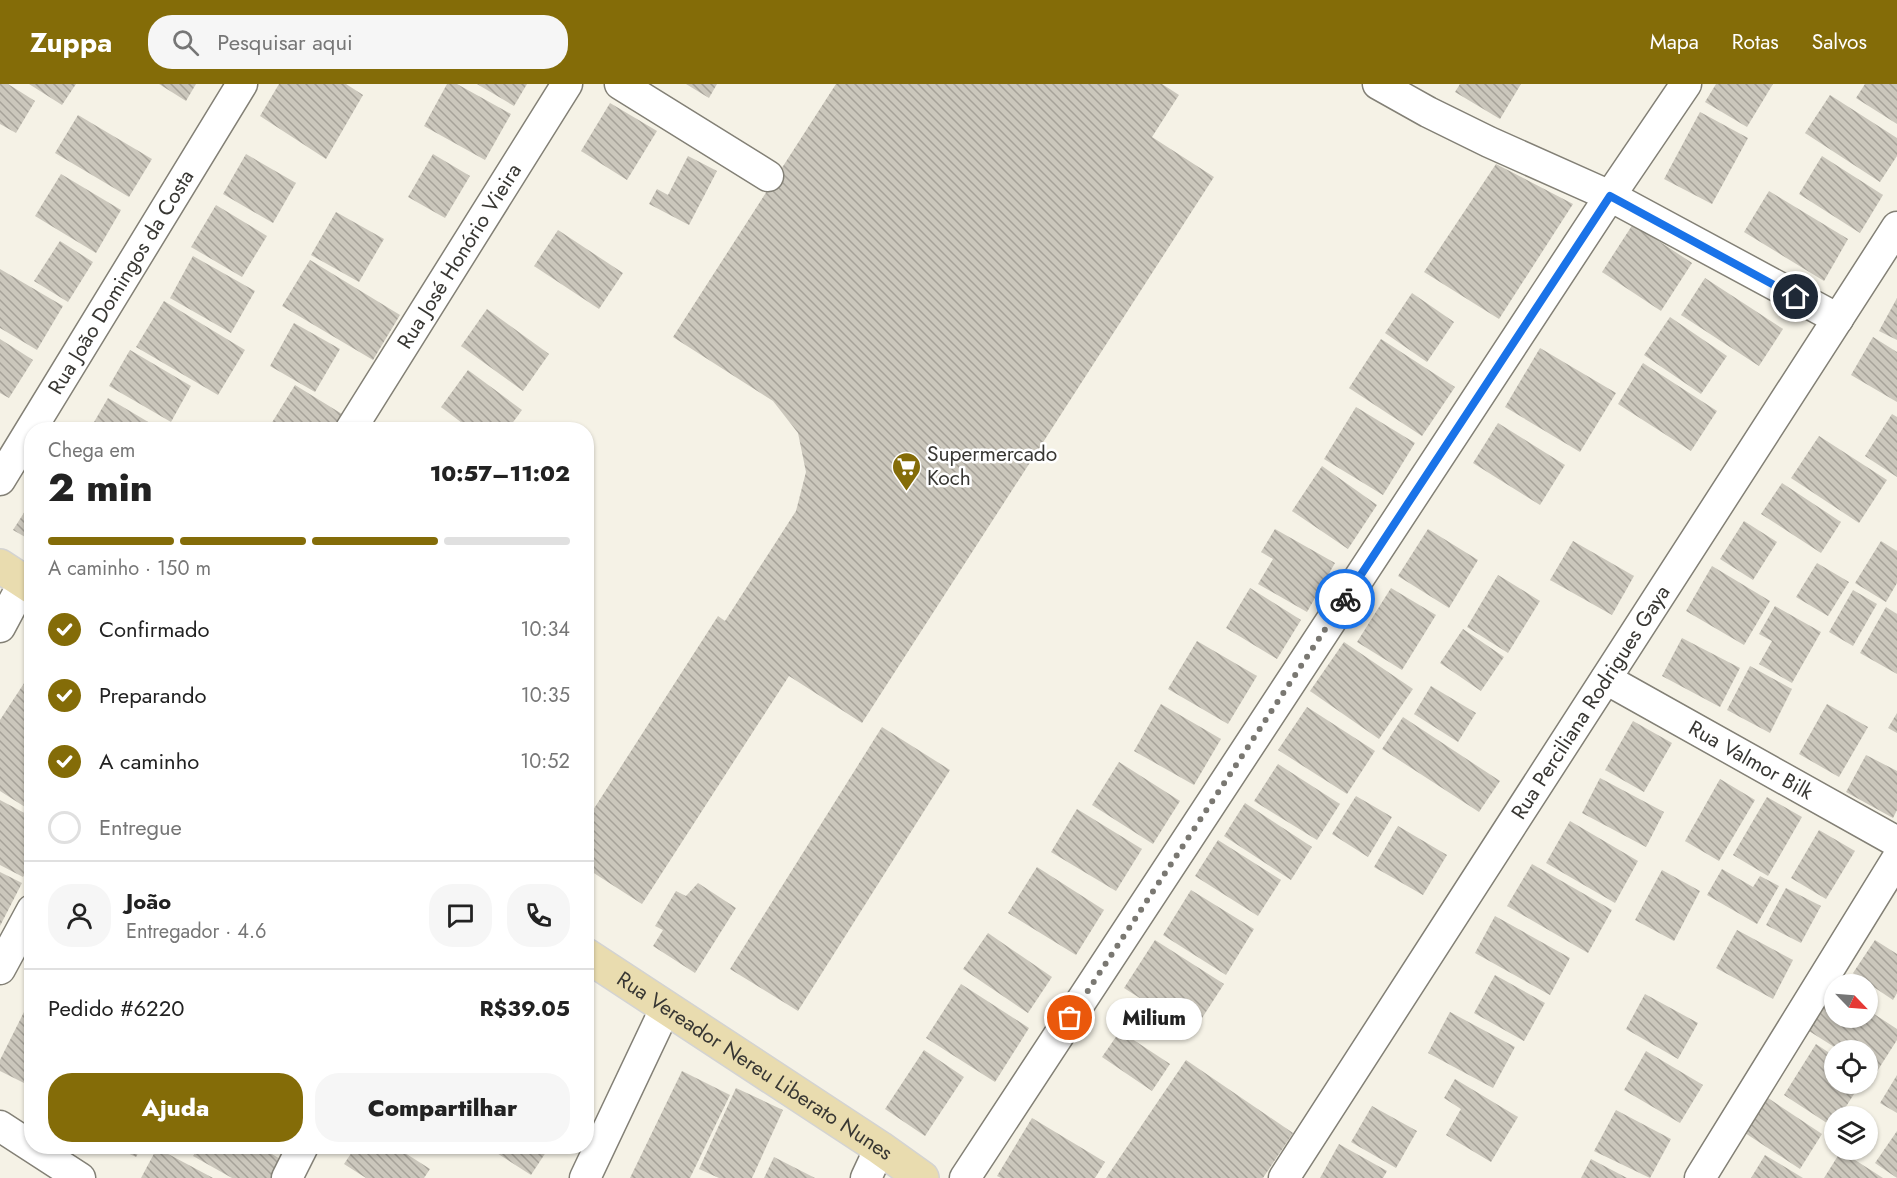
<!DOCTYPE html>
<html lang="pt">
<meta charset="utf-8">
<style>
body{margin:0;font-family:Jost,sans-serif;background:#f6f6f6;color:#222;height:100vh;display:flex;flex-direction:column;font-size:22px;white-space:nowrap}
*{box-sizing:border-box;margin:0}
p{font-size:20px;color:#767676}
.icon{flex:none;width:33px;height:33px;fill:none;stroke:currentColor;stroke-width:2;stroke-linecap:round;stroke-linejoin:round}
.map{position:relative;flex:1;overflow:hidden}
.details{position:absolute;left:24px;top:338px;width:570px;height:732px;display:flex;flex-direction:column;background:#fff;border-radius:24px;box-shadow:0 2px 4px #0004}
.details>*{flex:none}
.needle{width:39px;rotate:115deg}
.buttons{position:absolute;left:1824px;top:890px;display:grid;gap:12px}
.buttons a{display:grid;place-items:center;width:54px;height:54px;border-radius:50%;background:#fff;box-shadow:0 2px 4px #0004;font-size:30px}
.pin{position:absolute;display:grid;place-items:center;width:51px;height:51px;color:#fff;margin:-26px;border:3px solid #fff;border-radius:50%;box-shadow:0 2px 6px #0007}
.courier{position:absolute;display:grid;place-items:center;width:60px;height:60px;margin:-30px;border:4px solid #1a73e8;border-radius:50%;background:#fff;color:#222;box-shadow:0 2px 8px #0007}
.bubble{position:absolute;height:42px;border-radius:21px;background:#fff;box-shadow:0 2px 4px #0004;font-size:20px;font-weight:800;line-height:42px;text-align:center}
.summary em{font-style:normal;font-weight:800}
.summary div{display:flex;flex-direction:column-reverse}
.summary{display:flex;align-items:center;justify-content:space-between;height:102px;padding:0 24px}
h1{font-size:39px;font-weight:800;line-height:45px}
.bar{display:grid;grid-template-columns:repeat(4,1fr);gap:9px 6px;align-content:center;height:72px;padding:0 24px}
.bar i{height:8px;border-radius:4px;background:#e0e0e0}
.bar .selected{background:#846c08}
.bar p{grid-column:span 4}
.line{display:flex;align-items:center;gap:15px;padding:0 24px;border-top:2px solid #e0e0e0}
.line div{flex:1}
.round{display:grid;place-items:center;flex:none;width:63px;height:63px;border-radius:24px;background:#f6f6f6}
ol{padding:0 24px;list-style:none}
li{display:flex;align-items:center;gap:18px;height:66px}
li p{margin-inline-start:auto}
li .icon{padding:6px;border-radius:50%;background:#846c08;color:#fff;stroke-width:4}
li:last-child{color:#767676}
li i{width:33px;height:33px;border:3px solid #e0e0e0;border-radius:50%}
.primary-button{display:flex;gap:12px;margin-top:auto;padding:12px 24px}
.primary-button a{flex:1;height:69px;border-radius:24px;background:#846c08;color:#fff;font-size:24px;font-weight:800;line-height:69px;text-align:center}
.primary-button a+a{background:#f6f6f6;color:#222}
header{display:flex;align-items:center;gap:36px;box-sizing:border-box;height:84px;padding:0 30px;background:#846c08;color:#fff}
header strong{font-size:28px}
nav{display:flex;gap:33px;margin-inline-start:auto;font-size:21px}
.search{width:420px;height:54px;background:#f6f6f6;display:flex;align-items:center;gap:15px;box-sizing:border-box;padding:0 21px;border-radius:24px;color:#767676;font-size:22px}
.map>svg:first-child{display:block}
.building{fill:url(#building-back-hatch)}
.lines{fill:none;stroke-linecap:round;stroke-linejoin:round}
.minor-casing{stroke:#838076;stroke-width:33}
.major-casing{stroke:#d3d3d2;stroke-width:36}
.minor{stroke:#fff;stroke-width:30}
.major{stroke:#e9dcaf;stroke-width:33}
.done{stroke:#7a7872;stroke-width:6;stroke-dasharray:0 10.8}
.route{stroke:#1a73e8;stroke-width:8}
.labels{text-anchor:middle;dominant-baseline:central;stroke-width:5;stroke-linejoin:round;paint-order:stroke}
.street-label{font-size:21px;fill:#383733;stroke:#fff}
.poi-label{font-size:21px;fill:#383733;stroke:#fff;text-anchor:start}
</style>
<header>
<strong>Zuppa</strong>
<div class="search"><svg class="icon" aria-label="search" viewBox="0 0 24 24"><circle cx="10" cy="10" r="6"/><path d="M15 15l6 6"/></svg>Pesquisar aqui</div>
<nav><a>Mapa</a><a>Rotas</a><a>Salvos</a></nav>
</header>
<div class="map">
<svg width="1897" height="1094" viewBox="0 0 1897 1094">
<defs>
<pattern id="building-back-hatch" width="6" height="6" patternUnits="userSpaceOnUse" patternTransform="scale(1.5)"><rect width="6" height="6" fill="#cbc7bc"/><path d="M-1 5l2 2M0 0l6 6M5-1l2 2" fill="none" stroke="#a6a299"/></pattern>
</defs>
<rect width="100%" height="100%" fill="#f5f2e6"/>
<g class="building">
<polygon points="0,0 8,0 35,17 16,49 0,40"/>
<polygon points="29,0 76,0 62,21"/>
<polygon points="159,0 196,0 186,17"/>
<polygon points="279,0 346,0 363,11 326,75 260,32"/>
<polygon points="447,0 457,0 511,30 485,76 424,42"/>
<polygon points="477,0 527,0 514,22"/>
<polygon points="686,0 717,0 709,14"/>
<polygon points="836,0 1162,0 1179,11 1152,53 1214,93 862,639 789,592 642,820 586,784 586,737 718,532 725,537 796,427 806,388 798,349 773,317 673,253"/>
<polygon points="1460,0 1521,0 1500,35 1455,8"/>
<polygon points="1716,0 1773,0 1747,43 1705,18"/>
<polygon points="1865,0 1897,0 1897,40 1856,14"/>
<polygon points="1830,11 1897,54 1897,72 1880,98 1805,49"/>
<polygon points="610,19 657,47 627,96 581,67"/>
<polygon points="1700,28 1748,54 1712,120 1664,95"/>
<polygon points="78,31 152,75 129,113 55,69"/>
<polygon points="246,70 296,99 273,139 223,110"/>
<polygon points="433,70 470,92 445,134 408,113"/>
<polygon points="688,72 717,87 689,141 649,120 657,105 668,111"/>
<polygon points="1822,72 1883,111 1860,149 1799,110"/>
<polygon points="1496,80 1573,120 1499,235 1424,188"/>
<polygon points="61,90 121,126 96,169 35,132"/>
<polygon points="1769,107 1848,155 1824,197 1744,148"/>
<polygon points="216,121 267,152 242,193 191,163"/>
<polygon points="336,128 384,155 359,198 311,171"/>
<polygon points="1633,140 1692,179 1661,227 1602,188"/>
<polygon points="558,146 623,189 599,225 534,182"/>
<polygon points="60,157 93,178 68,218 34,197"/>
<polygon points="193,172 255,207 231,249 170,214"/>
<polygon points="310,176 400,231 373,276 282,222"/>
<polygon points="0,185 63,222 37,266 0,244"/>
<polygon points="1705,194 1783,245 1759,282 1681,231"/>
<polygon points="1412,209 1454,238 1427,278 1385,249"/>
<polygon points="1897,214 1897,256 1879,247"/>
<polygon points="164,217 245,266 218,311 136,263"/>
<polygon points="487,225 549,270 523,307 461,262"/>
<polygon points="1670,233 1727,272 1701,310 1644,271"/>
<polygon points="294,239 340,265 315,308 270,282"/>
<polygon points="1873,253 1897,268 1897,318 1851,291"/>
<polygon points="0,255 33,276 9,314 0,309"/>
<polygon points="1381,255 1455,303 1422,352 1349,304"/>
<polygon points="1540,264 1616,309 1580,368 1505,323"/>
<polygon points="130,266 191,302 171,338 109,302"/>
<polygon points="1643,279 1717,327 1691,367 1618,320"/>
<polygon points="468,286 522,326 508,345 470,345 441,323"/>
<polygon points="295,301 342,330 332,345 268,345"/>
<polygon points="108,314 160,345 90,345"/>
<polygon points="1356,323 1415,359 1383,411 1324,375"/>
<polygon points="1892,330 1897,333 1897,393 1865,372"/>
<polygon points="1498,339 1565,381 1540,421 1473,379"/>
<polygon points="1819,352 1887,396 1859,439 1791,394"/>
<polygon points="1322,382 1377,421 1348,465 1292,427"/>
<polygon points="1782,399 1841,438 1821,469 1761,430"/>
<polygon points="32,416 32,457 13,446"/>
<polygon points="1744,437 1777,458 1753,496 1720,475"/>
<polygon points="1275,445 1335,479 1307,528 1258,500 1273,475 1261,468"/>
<polygon points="1428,445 1478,476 1449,524 1398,492"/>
<polygon points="1573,457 1634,492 1612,531 1550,496"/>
<polygon points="1881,457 1897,467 1897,499 1886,518 1855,499"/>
<polygon points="1817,479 1849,498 1828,532 1796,513"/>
<polygon points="1712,482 1770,517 1744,561 1686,527"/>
<polygon points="1498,491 1540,517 1508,569 1467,543"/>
<polygon points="1250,504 1301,536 1277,575 1226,544"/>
<polygon points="1391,504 1436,531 1402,586 1357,558"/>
<polygon points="1853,506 1877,520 1853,562 1829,548"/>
<polygon points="1775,522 1821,548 1792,599 1759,580 1772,557 1759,550"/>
<polygon points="1886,523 1897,530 1897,590 1860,569"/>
<polygon points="1463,545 1504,573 1481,607 1440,579"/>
<polygon points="1682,554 1740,584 1720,623 1662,592"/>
<polygon points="1197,557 1257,592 1228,640 1168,605"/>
<polygon points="1344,558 1413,605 1379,655 1310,607"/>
<polygon points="1750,582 1792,605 1770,649 1727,626"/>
<polygon points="32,587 32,712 25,723 0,707 0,636"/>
<polygon points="1431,602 1476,629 1458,658 1414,630"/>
<polygon points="1161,620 1221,655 1194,701 1134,667"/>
<polygon points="1827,620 1868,643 1839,693 1799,670"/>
<polygon points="1307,623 1375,667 1347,710 1278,666"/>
<polygon points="1897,629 1897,649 1888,644"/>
<polygon points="1403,633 1500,697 1479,728 1382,665"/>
<polygon points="1633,637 1672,659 1644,708 1605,686"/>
<polygon points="882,643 950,686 798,927 730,885"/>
<polygon points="1866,671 1897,687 1897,726 1893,734 1846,708"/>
<polygon points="1119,678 1180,717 1153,760 1092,721"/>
<polygon points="1278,680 1340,720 1317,756 1254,717"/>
<polygon points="1600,694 1664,728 1646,763 1582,729"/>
<polygon points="1720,695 1755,716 1719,777 1685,757"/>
<polygon points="1356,712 1392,733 1368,773 1332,750"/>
<polygon points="1767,713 1802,733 1768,792 1733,771"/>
<polygon points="0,716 32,733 32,778 23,793 0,781"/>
<polygon points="1245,719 1312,763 1291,796 1224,752"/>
<polygon points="1077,725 1142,765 1116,807 1051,768"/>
<polygon points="1570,737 1638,777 1615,819 1546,779"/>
<polygon points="1398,742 1447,771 1423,811 1374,783"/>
<polygon points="1819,746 1855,767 1826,815 1791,794"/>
<polygon points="1218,756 1281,796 1258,832 1195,792"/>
<polygon points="1532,780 1612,826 1588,869 1507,822"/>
<polygon points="1037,783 1104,826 1076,871 1008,829"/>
<polygon points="1722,785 1753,803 1760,792 1779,802 1757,840 1707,811"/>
<polygon points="1662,786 1700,807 1674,857 1635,836"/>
<polygon points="0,788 22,799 0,842"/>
<polygon points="698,799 736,824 695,889 653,862 663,846 655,842 676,807 686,812"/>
<polygon points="1786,804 1821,822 1801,859 1766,841"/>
<polygon points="1191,806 1254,845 1226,891 1163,851"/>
<polygon points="1495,832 1570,874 1550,911 1475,869"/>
<polygon points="1737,846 1793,876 1773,915 1716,884"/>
<polygon points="988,849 1052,893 1028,929 963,885"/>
<polygon points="1155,856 1224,900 1193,948 1124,904"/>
<polygon points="1875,856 1897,870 1897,909 1893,916 1853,889"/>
<polygon points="1495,891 1545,919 1524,957 1474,929"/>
<polygon points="961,900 1029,944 995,998 926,954"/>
<polygon points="1834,907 1834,933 1868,933 1868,926 1897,945 1897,956 1876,989 1868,984 1868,966 1839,966 1809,947"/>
<polygon points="1645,910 1698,939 1678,975 1626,945"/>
<polygon points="27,922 32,924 32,1003 0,987 0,976"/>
<polygon points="1450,928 1515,963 1493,1004 1428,969"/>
<polygon points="1120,947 1170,980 1152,1007 1102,973"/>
<polygon points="1816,960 1834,972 1834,999 1861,999 1840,1032 1834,1032 1833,1043 1784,1011"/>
<polygon points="924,966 964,993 925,1052 885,1025"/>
<polygon points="1646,967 1703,1001 1680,1039 1624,1006"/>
<polygon points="1186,976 1293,1049 1263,1094 1106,1094"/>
<polygon points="682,987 730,1011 690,1094 630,1094"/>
<polygon points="1897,991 1897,1029 1880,1019"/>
<polygon points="1455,995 1518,1033 1491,1078 1446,1051 1461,1025 1444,1014"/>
<polygon points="736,1004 783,1026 752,1094 719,1094 699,1085"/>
<polygon points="1762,1010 1822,1050 1800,1085 1739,1045"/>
<polygon points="1372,1022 1417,1047 1396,1084 1351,1058"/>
<polygon points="1616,1026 1671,1055 1650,1094 1594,1067"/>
<polygon points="1032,1034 1105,1078 1095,1094 1001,1094 997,1092"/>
<polygon points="1897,1047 1897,1094 1875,1079"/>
<polygon points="1339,1060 1387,1087 1383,1094 1320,1094"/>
<polygon points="113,1062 142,1062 136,1073"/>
<polygon points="199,1062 258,1062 282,1076 271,1094 232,1094 193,1072"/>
<polygon points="356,1062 394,1062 430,1085 424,1094 366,1094 344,1080"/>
<polygon points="486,1062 550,1062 531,1091"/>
<polygon points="157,1064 213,1094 141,1094"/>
<polygon points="1841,1067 1883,1094 1824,1094"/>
<polygon points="1765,1071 1803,1094 1751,1094"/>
<polygon points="774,1073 815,1094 764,1094"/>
<polygon points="1591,1075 1627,1094 1581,1094"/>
</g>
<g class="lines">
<defs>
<g id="minor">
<polyline points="620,0 768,92"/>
<polyline points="1378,0 1428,28 1489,58 1610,112 1838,235"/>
<path id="s1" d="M351,345L567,0"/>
<path id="s2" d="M0,396L242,0"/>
<polyline points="0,543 24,498"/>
<path id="s3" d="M1606,595L1897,758"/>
<polyline points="0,885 32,826"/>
<polyline points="0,1042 80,1094"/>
<polyline points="287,1094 303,1062"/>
<polyline points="585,1094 666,923"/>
<polyline points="866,1094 880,1064"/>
<polyline points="965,1094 1610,112 1686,0"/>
<path id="s4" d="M1284,1094L1897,143"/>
<polyline points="1700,1094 1897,775"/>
</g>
<g id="major">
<polyline points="0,482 32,503"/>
<path id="s5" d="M586,871L880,1064L922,1094"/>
</g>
</defs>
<use href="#minor" class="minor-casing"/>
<use href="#major" class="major-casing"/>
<use href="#minor" class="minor"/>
<use href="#major" class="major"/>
</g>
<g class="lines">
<polyline class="done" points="1070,934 1345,515"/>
<polyline class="route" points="1345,515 1610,112 1796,213"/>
</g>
<defs>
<symbol id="supermarket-pin" viewBox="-11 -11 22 30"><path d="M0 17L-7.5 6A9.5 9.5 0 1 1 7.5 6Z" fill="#846c08" stroke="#fff"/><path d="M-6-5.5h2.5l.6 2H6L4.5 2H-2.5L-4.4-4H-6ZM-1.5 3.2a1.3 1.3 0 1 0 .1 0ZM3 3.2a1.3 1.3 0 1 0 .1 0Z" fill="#fff"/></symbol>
</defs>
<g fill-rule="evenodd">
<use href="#supermarket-pin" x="890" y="366" width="33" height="45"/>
</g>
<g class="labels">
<g class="street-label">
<text stroke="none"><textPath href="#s1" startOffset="204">Rua José Honório Vieira</textPath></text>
<text stroke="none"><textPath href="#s2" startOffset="232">Rua João Domingos da Costa</textPath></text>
<text stroke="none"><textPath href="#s4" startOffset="566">Rua Perciliana Rodrigues Gaya</textPath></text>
<text stroke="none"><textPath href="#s3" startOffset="166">Rua Valmor Bilk</textPath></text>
<text stroke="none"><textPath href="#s5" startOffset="202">Rua Vereador Nereu Liberato Nunes</textPath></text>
</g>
<g class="poi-label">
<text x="927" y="370">Supermercado<tspan x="927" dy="24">Koch</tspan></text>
</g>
</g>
</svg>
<div class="buttons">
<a><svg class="needle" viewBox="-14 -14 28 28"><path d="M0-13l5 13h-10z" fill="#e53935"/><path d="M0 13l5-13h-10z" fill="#767676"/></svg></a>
<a><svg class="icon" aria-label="locate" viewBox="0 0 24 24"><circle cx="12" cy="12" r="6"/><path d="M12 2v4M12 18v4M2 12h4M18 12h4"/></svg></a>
<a><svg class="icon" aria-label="layers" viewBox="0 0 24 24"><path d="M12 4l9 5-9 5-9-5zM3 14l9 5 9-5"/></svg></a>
</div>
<div class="pin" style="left:1070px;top:934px;background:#ea580c"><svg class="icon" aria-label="bag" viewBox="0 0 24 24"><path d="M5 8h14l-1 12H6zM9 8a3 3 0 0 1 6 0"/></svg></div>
<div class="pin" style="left:1796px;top:213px;background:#1f2937"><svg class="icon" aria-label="home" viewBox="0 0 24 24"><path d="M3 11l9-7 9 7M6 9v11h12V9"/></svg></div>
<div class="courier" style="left:1345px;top:515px"><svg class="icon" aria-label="bike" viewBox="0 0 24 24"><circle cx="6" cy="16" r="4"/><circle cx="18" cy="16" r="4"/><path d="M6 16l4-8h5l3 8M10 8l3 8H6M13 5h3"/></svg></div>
<div class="bubble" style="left:1106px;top:914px;width:96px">Milium</div>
<section class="details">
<div class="summary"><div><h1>2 min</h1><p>Chega em</p></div><em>10:57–11:02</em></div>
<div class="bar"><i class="selected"></i><i class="selected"></i><i class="selected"></i><i></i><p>A caminho · 150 m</p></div>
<ol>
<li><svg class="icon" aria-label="check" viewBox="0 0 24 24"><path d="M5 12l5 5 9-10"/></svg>Confirmado<p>10:34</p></li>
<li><svg class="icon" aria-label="check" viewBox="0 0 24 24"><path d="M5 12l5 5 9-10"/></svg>Preparando<p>10:35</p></li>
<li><svg class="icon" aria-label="check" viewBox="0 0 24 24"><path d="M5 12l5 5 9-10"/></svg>A caminho<p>10:52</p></li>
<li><i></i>Entregue</li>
</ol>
<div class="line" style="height:108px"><a class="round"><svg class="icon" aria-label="person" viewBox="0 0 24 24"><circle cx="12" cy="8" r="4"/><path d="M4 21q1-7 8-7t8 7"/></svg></a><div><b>João</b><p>Entregador · 4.6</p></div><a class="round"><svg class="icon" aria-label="chat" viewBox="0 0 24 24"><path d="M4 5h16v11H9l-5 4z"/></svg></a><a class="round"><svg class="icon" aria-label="phone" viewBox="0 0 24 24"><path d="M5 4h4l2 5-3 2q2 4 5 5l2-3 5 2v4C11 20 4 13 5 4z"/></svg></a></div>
<div class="line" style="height:78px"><div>Pedido #6220</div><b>R$39.05</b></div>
<div class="primary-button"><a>Ajuda</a><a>Compartilhar</a></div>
</section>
</div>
